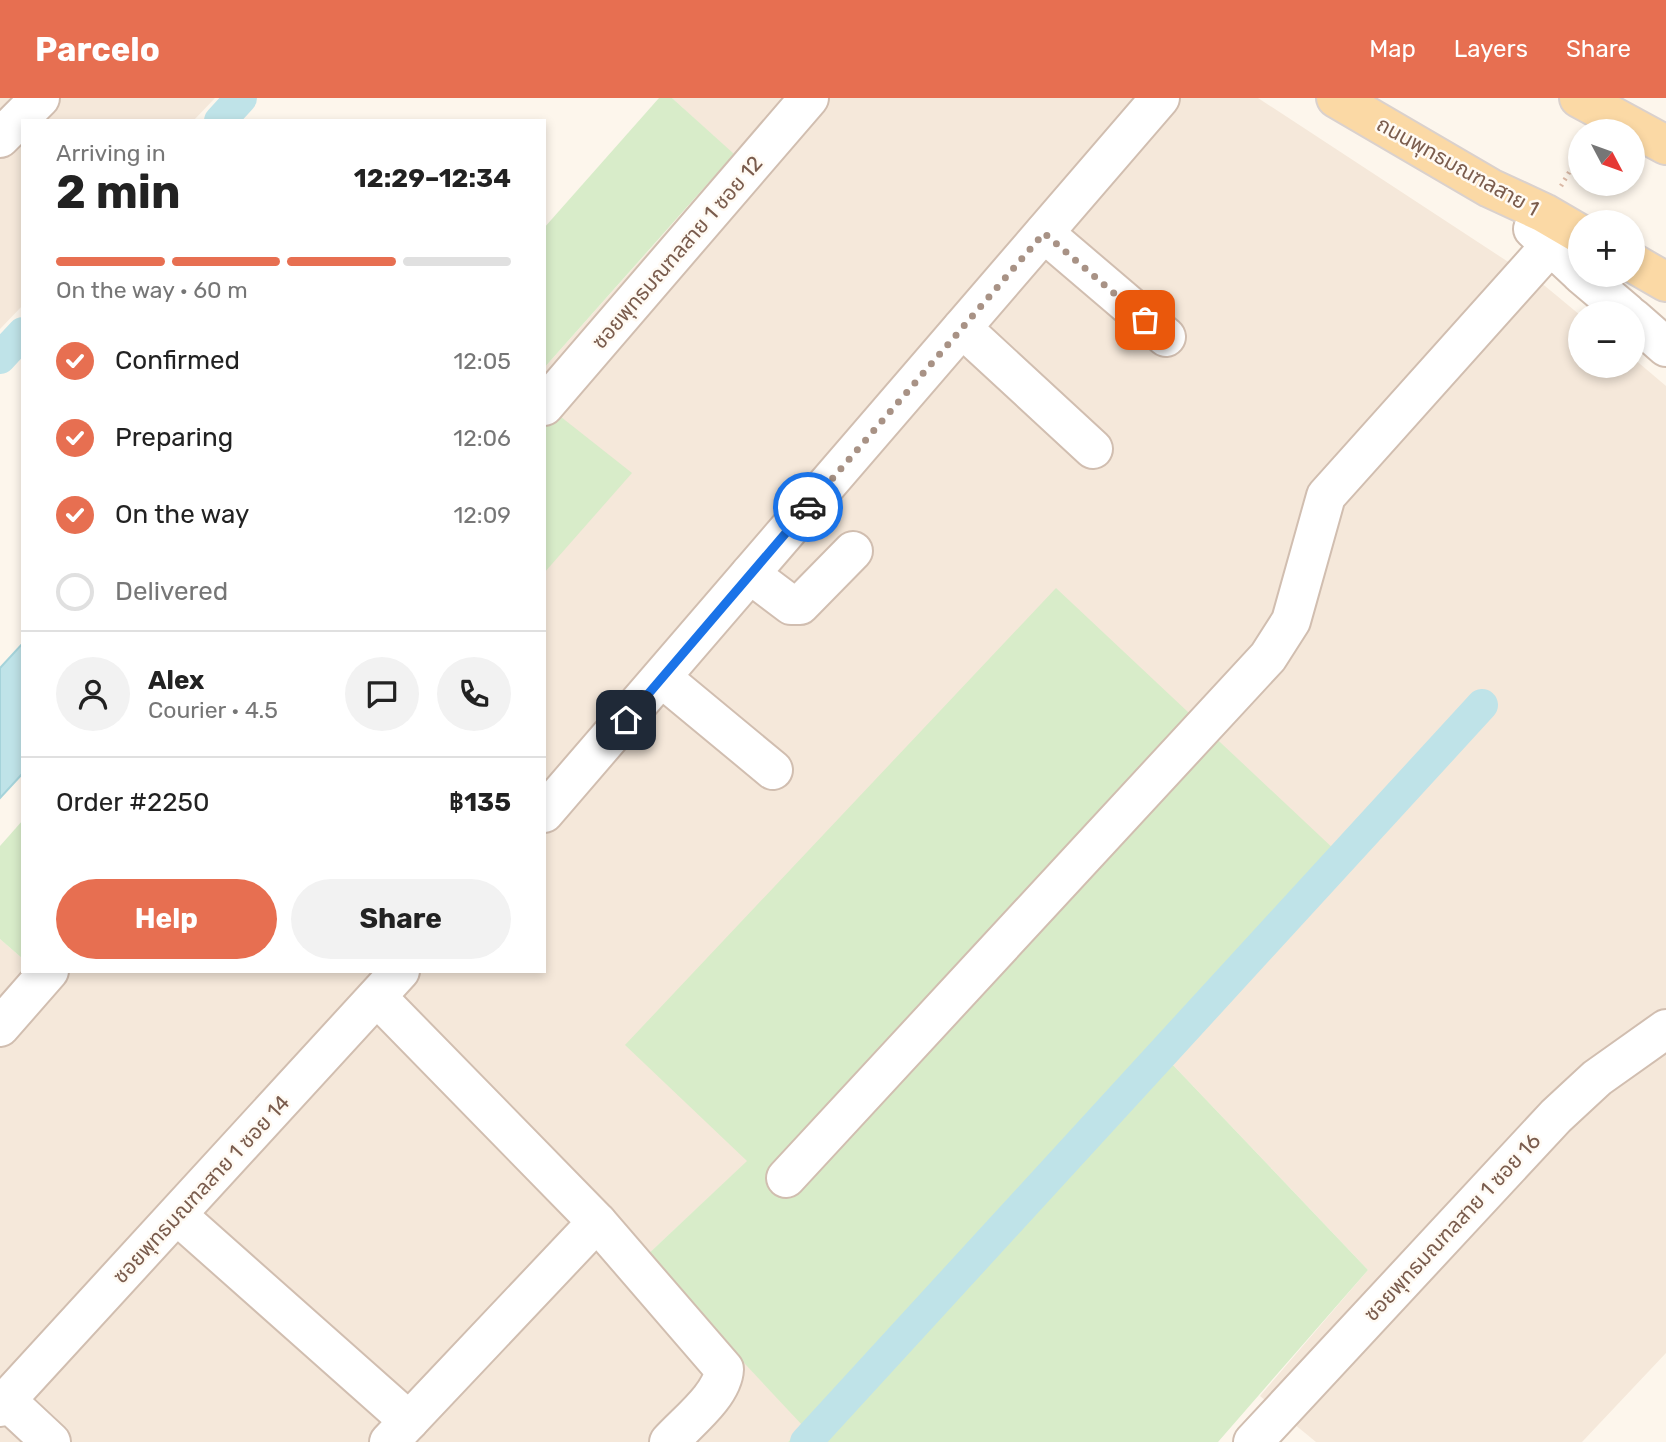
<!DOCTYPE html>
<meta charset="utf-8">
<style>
body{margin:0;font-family:Rubik,"Noto Sans Thai",sans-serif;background:#f2f2f2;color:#222;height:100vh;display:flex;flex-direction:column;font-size:26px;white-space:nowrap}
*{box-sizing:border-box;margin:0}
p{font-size:23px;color:#767676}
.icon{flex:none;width:38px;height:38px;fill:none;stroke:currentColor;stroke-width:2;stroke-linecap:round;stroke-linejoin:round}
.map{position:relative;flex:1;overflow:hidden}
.details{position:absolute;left:21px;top:21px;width:525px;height:854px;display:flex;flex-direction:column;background:#fff;border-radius:0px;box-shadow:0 4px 10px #0003}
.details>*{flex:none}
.needle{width:46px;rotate:131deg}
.fabs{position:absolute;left:1568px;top:21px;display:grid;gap:14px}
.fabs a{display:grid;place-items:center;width:77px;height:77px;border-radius:50%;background:#fff;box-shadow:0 4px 10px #0003;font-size:35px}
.pin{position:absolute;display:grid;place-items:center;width:60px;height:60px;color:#fff;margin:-30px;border-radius:14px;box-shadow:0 4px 10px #0006}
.courier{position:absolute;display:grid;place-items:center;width:70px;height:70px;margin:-35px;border:5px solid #1a73e8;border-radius:50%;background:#fff;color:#222;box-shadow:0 2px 9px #0007}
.headline em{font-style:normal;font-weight:700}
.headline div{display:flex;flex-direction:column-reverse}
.headline{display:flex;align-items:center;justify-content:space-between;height:119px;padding:0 35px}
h1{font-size:46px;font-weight:700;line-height:52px}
.bar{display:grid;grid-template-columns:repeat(4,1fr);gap:10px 7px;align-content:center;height:84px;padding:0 35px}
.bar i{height:9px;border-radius:5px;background:#e0e0e0}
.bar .active{background:#e76f51}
.bar p{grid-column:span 4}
.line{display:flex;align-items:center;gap:18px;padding:0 35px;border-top:2px solid #e0e0e0}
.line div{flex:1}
.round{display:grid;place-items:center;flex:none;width:74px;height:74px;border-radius:37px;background:#f2f2f2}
ol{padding:0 35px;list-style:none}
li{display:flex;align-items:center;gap:21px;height:77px}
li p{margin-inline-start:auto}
li .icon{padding:7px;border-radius:50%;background:#e76f51;color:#fff;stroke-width:4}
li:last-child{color:#767676}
li i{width:38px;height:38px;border:4px solid #e0e0e0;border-radius:50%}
.primary-button{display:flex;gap:14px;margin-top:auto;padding:14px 35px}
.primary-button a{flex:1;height:80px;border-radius:42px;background:#e76f51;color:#fff;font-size:28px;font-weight:700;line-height:80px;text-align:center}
.primary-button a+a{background:#f2f2f2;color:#222}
header{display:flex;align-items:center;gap:42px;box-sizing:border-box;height:98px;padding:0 35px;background:#e76f51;color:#fff}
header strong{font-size:33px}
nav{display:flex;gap:38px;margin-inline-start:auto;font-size:24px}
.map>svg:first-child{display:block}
.residential{fill:#f5e8da}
.green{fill:#d8ecc9}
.water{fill:#bfe3e8;stroke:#a5d3da;stroke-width:2}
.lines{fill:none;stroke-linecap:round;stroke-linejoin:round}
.canal{stroke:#bfe3e8;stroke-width:32}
.minor-casing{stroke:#d1beb0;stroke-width:42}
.major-casing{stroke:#dad1cd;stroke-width:42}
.path{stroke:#d9b8a5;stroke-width:4.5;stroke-dasharray:2 5;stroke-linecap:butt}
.minor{stroke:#fff;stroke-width:38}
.major{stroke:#fbd9a5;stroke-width:38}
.done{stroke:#a89285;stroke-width:7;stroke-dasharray:0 12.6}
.route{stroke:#1a73e8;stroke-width:9}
.labels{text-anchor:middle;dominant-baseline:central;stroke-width:5;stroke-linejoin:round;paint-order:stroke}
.street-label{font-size:21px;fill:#7a5c4d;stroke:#fffaf3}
</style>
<header>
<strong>Parcelo</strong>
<nav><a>Map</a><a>Layers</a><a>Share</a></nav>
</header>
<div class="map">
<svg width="1666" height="1344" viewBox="0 0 1666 1344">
<rect width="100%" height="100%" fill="#fdf6ec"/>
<g class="residential">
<polygon points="0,0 215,0 193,23 23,23 23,207 0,231"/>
<polygon points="672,0 1258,0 1545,188 1580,217 1580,268 1633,268 1633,260 1666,288 1666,1255 1582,1344 1316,1344 1260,1298 1368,1172 1172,966 1352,769 748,1063 645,1159 804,1328 788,1344 0,1344 0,841 23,861 23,873 544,873 544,270 734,57"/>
</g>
<g class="green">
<polygon points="659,0 672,0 734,56 544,270 544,130"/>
<polygon points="556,315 632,375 544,475 544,329"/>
<polygon points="1056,490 1353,769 1172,966 1368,1172 1218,1344 788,1344 803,1328 645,1159 747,1063 625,947"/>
<polygon points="23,722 23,861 0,841 0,748"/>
</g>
<polygon class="water" points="23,545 23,675 0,700 0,570"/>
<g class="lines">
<g class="canal">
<polyline points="220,23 241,0"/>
<polyline points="0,260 23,235"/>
<polyline points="806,1344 1482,607"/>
</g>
<defs>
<g id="minor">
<polyline points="0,40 40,0"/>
<polyline points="1533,131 1580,175"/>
<polyline points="1044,135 1166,239"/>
<polyline points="1582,177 1627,215"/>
<polyline points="1633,220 1666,249"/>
<polyline points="962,230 1093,351"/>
<polyline points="544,308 809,0"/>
<polyline points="750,476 791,507 800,507 853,453"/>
<polyline points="662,580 773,672"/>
<polyline points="544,715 1160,0"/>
<path d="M377,899L597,1124L724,1271C723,1297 686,1325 669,1344"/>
<polyline points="0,929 49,873"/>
<polyline points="786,1080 1268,559 1291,523 1326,398 1550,148"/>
<polyline points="177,1117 409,1323"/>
<polyline points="6,1302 51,1344"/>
<polyline points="0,1309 400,873"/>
<polyline points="389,1344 597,1124"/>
<polyline points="1253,1344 1556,1018 1597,980 1666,931"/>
</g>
<g id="major">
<polyline points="1336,0 1490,90 1544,115 1580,136"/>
<polyline points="1579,0 1666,47"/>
<polyline points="1633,165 1666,184"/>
</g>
</defs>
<use href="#minor" class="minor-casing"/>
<use href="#major" class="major-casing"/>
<polyline class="path" points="1561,88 1580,56"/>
<use href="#minor" class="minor"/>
<use href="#major" class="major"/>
</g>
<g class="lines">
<polyline class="done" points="808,409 1044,135 1145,222"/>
<polyline class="route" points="626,622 808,409"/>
</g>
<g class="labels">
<g class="street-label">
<text transform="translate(1458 68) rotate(29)">ถนนพุทธมณฑลสาย 1</text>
<text transform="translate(677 154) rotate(-49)">ซอยพุทธมณฑลสาย 1 ซอย 12</text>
<text transform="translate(201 1091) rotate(-47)">ซอยพุทธมณฑลสาย 1 ซอย 14</text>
<text transform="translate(1452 1129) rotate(-47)">ซอยพุทธมณฑลสาย 1 ซอย 16</text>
</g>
</g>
</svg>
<div class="fabs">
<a><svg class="needle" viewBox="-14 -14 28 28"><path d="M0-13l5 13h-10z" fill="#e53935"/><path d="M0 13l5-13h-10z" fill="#767676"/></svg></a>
<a>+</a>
<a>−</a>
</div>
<div class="pin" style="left:1145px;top:222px;background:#ea580c"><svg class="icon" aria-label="bag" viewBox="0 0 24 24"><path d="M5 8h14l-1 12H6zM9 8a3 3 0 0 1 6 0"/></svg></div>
<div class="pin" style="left:626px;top:622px;background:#1f2937"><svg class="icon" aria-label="home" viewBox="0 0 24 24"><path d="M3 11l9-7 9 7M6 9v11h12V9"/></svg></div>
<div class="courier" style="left:808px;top:409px"><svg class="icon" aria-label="car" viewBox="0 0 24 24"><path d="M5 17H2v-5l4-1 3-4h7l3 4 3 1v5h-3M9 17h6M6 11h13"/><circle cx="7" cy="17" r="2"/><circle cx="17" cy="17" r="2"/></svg></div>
<section class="details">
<div class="headline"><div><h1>2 min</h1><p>Arriving in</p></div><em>12:29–12:34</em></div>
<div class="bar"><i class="active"></i><i class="active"></i><i class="active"></i><i></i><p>On the way · 60 m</p></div>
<ol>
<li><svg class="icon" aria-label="check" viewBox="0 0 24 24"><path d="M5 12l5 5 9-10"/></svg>Confirmed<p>12:05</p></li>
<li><svg class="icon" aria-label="check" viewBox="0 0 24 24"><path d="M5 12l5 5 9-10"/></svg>Preparing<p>12:06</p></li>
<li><svg class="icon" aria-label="check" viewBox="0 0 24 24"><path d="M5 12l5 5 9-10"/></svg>On the way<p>12:09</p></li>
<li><i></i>Delivered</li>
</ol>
<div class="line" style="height:126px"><a class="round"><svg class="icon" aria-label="person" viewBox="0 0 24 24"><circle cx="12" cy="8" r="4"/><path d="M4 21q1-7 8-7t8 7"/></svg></a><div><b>Alex</b><p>Courier · 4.5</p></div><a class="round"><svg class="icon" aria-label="chat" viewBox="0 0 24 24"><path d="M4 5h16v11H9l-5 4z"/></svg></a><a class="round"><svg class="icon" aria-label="phone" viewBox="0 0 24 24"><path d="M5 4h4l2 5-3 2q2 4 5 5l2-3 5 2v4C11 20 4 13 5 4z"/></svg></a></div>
<div class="line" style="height:91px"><div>Order #2250</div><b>฿135</b></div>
<div class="primary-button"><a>Help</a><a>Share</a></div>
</section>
</div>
